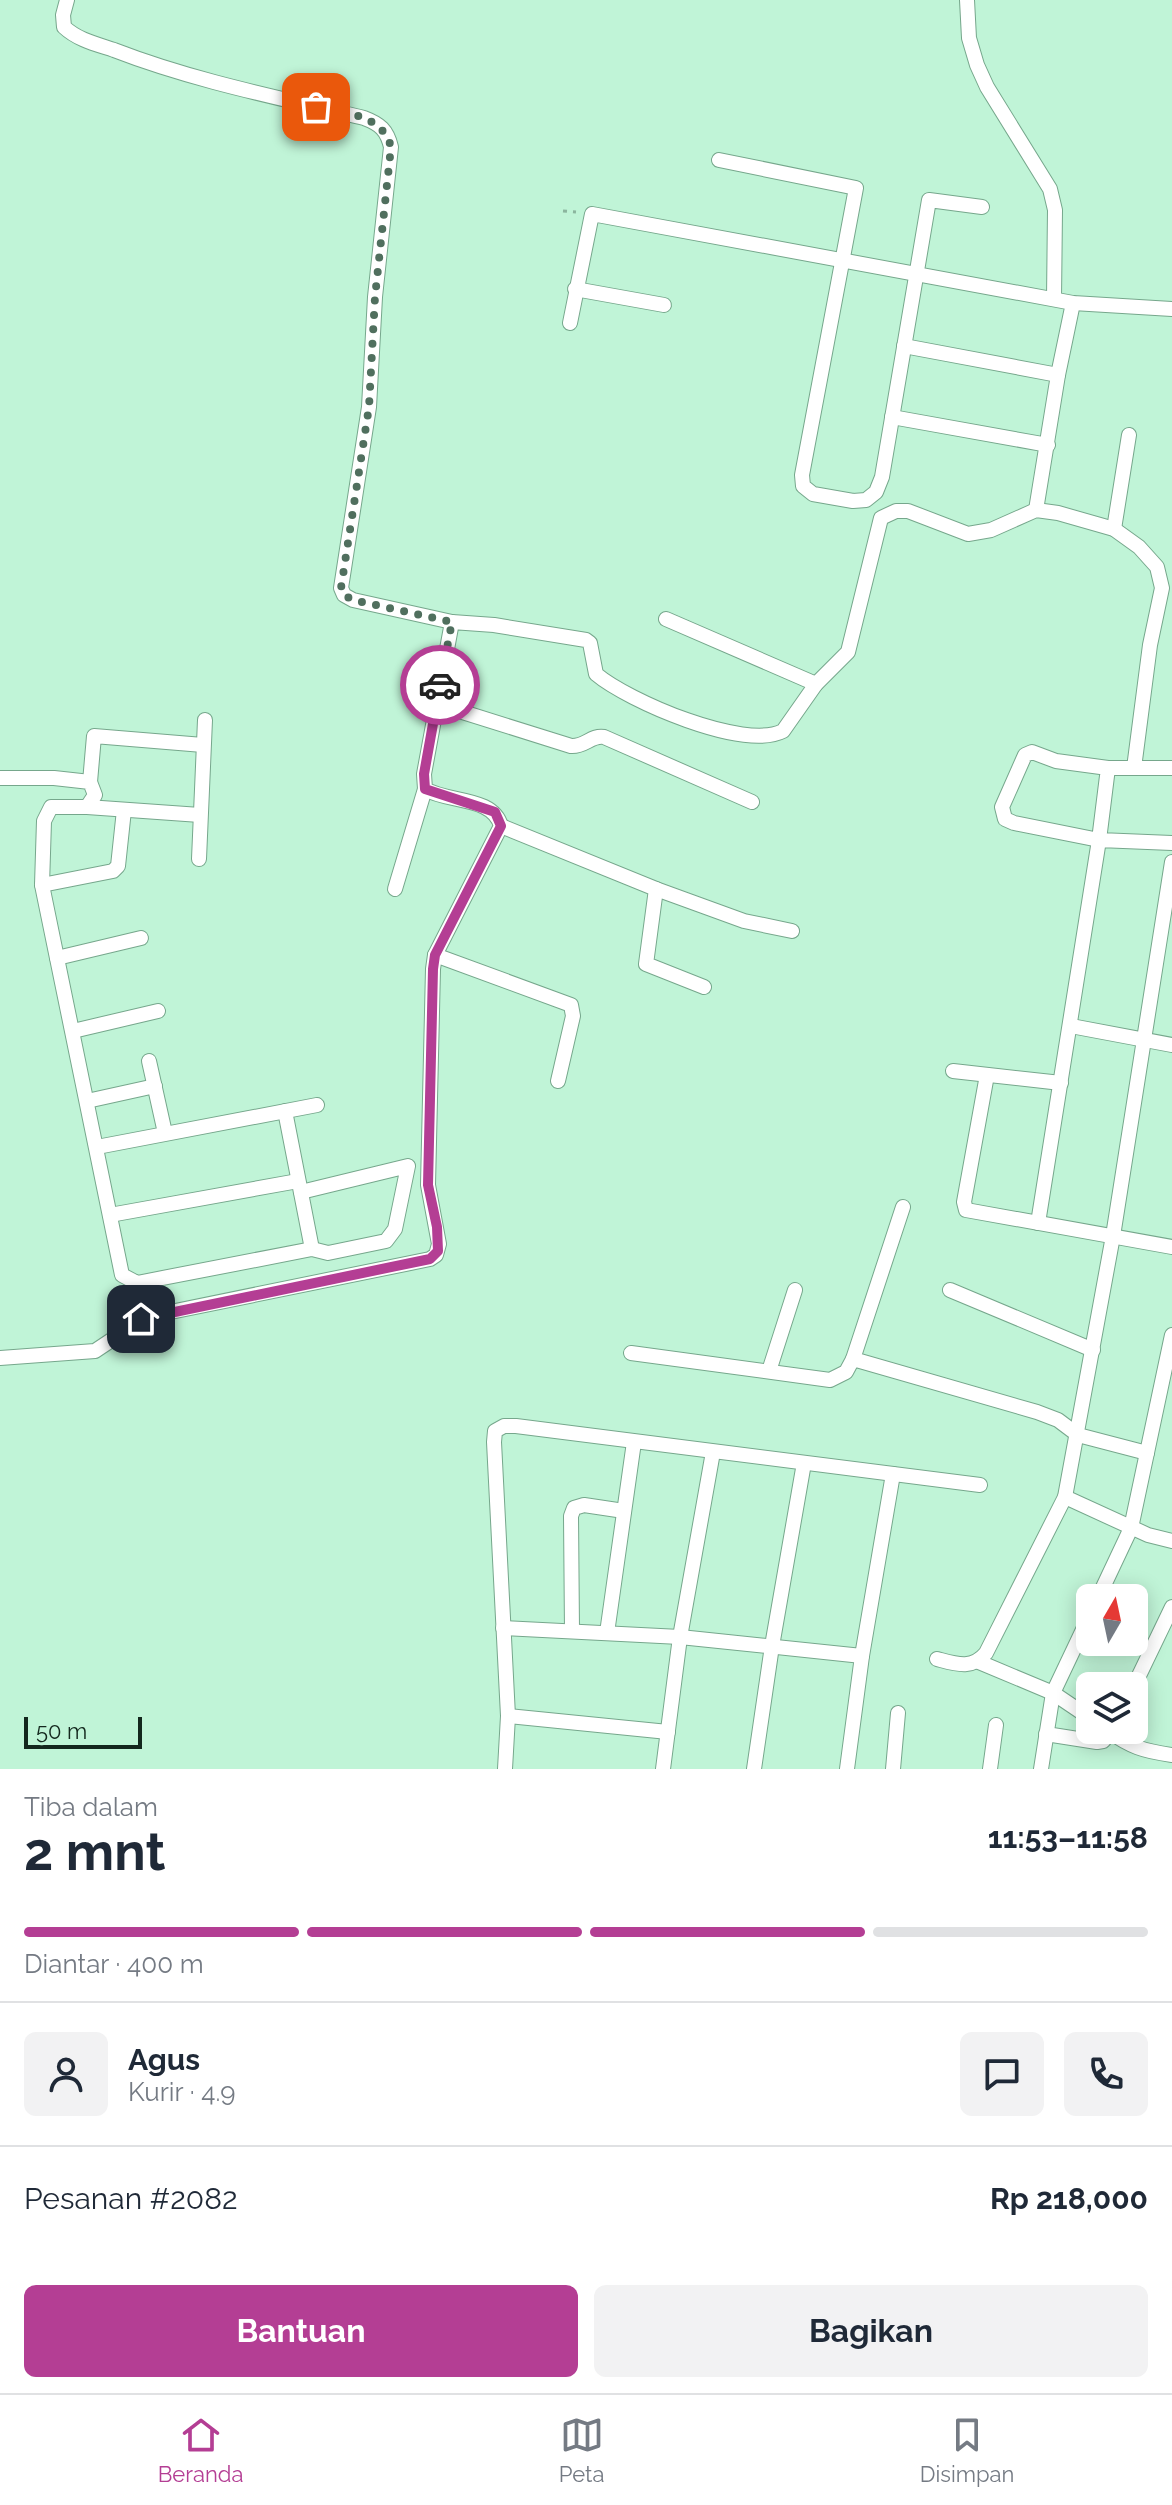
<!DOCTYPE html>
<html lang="id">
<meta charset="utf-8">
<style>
body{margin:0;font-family:Raleway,sans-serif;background:#f2f2f3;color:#1f2937;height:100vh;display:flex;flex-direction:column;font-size:30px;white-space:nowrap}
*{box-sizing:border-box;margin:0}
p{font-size:26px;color:#747a83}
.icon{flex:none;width:44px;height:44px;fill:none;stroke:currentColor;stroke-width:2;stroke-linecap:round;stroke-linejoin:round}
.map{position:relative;height:1769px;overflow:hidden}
.side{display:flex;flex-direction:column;background:#fff;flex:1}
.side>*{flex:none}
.needle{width:52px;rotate:9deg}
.buttons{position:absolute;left:1076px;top:1584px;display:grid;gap:16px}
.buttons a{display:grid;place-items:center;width:72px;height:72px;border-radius:12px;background:#fff;box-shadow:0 4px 20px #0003;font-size:40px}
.scale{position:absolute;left:24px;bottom:20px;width:118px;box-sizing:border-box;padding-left:8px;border:4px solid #13271d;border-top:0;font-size:22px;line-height:28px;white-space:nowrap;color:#13271d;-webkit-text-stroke:6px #c0f4d7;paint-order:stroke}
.pin{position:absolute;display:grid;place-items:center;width:68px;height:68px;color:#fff;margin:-34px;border-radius:16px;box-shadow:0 4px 12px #0006}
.courier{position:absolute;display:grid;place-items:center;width:80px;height:80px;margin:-40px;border:6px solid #b43e94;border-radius:50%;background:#fff;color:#222;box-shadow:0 2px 10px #0007}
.summary em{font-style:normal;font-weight:700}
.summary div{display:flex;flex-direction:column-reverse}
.summary{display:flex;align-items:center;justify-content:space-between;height:136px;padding:0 24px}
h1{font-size:52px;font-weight:700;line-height:60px}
.bar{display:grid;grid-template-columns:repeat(4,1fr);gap:12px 8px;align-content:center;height:96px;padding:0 24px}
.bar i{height:10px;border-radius:6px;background:#e0e1e3}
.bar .current{background:#b43e94}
.bar p{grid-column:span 4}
.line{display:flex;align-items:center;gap:20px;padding:0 24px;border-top:2px solid #e0e1e3}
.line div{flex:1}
.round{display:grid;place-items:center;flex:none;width:84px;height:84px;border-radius:12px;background:#f2f2f3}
.action{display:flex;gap:16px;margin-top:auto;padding:16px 24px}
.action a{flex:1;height:92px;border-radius:12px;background:#b43e94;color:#fff;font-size:32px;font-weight:700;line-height:92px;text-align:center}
.action a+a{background:#f2f2f3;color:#1f2937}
.menu{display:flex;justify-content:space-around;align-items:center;height:112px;border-top:2px solid #e0e1e3;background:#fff;font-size:22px;color:#747a83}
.menu a{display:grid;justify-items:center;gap:4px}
.menu .current{color:#b43e94}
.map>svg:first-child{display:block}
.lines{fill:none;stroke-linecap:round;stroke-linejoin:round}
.street-casing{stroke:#76a78c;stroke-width:16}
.path{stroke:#8bb59e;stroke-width:3;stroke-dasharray:4 6;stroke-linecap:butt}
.street{stroke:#fff;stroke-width:14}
.done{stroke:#506f5e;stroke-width:8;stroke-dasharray:0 14.4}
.route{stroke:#b43e94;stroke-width:10}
</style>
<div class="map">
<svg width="1172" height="1769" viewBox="0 0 1172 1769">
<rect width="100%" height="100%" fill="#c0f4d7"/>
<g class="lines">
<defs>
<g id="street">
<path d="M67,0L63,15L64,27C78,40 96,44 114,50C194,81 280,98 364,118C380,124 387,130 391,147L375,297L369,407L341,588L344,595L353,600L452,622"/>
<polyline points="967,0 969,38 977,65 987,87 1050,189 1055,210 1054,299"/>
<polyline points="719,160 856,188 802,475 803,486 813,494 853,501 866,500 876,492 882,477 929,200 982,207"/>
<polyline points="575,289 664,305"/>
<polyline points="570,323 592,214 1073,303 1172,309"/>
<polyline points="904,346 1058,375"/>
<polyline points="892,417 1048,445"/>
<polyline points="1036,510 1058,375 1073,303"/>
<polyline points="1114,529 1129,435"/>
<polyline points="666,619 816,684"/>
<path d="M437,704L571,746C585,747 591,735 604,737L752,802"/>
<polyline points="1134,768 1172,768"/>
<polyline points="0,778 54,778 90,782 95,795 87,807 51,807 44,821 42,885 122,1275 137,1283 312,1249 328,1253 386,1241 395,1229 408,1166 301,1192"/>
<polyline points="90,782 94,736 203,745"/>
<polyline points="87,807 200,815"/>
<polyline points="501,826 656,889 646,964 704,987"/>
<polyline points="199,859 205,720"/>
<polyline points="42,885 113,871 118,866 124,810"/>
<polyline points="395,889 425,789"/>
<polyline points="656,889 744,921 792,931"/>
<polyline points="435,955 571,1005 573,1016 558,1081"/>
<polyline points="57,958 141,938"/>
<polyline points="1071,1026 1172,1045"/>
<polyline points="73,1031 158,1011"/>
<polyline points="149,1061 165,1133"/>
<polyline points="953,1071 1061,1083"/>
<polyline points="987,1075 964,1202 966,1210 1172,1247"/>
<polyline points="87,1101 155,1086"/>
<polyline points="285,1111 312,1249"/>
<polyline points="97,1147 317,1105"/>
<polyline points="110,1215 298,1181"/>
<polyline points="1038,1223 1099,840 1014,823 1005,819 1002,807 1025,755 1032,752 1056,761 1108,768 1099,840 1172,843"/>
<polyline points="950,1290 1093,1350"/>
<polyline points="631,1353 830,1380 846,1372 853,1359 1037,1412 1058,1420 1078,1435 1147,1453"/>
<path d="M0,1358L95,1351L146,1317L430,1259L436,1255L439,1244L428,1185L433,969L435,955L501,826C493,796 448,803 425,789L424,774L452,622L494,625L586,640L590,643L596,674C628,701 744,751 783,731L816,684L848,652L881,518L896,511H908L968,534L991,530L1036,510L1058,513L1114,529L1139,547L1157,567L1162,588L1150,645L1134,768H1108"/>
<polyline points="853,1359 903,1207"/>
<polyline points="769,1371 795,1290"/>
<polyline points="1065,1497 1148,1535 1172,1541"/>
<polyline points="1098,1598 1131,1528 1172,1335"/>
<polyline points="503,1628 680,1637 862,1656 847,1769"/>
<polyline points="572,1630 571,1516 574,1508 584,1505 624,1511"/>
<polyline points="607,1633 634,1442"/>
<polyline points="862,1656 893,1474"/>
<path d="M937,1659C956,1664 972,1670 986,1653L1065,1497L1113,1236L1172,862"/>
<polyline points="979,1662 1053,1693 1090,1718"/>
<polyline points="1134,1686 1172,1607"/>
<polyline points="508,1716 668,1732"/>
<path d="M1107,1730C1131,1747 1143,1751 1172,1755"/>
<polyline points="1046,1734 1097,1742 1103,1741 1113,1730"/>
<polyline points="505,1769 508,1716 494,1442 495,1431 504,1426 516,1426 980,1485"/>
<polyline points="663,1769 680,1637 713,1452"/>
<polyline points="754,1769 772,1646 804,1463"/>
<polyline points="893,1769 898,1713"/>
<polyline points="990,1769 996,1725"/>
<polyline points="1041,1769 1053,1693 1090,1615"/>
</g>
</defs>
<use href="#street" class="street-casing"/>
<polyline class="path" points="563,211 576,212"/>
<use href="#street" class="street"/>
</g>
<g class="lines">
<path class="done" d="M316,107C345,113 382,114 391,147L375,297L369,407L341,588L344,595L353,600L452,622L440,685"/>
<polyline class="route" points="141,1319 430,1259 438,1251 437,1227 428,1185 433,969 435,955 501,826 495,812 425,789 424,774 440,685"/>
</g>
</svg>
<div class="buttons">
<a><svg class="needle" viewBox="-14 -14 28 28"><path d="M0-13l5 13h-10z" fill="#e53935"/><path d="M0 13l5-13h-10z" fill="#747a83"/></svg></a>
<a><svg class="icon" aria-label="layers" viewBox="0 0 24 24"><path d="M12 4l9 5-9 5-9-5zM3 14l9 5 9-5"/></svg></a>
</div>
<div class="scale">50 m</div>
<div class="pin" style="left:316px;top:107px;background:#ea580c"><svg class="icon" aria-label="bag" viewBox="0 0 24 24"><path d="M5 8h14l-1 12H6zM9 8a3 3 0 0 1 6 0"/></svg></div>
<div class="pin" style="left:141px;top:1319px;background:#1f2937"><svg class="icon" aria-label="home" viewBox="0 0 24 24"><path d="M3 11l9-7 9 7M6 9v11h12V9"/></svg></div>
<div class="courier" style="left:440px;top:685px"><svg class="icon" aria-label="car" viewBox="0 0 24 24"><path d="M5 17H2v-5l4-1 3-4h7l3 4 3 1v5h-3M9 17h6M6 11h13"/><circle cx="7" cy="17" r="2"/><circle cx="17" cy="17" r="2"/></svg></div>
</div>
<section class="side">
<div class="summary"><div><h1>2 mnt</h1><p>Tiba dalam</p></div><em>11:53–11:58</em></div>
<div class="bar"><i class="current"></i><i class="current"></i><i class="current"></i><i></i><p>Diantar · 400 m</p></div>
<div class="line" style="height:144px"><a class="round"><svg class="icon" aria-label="person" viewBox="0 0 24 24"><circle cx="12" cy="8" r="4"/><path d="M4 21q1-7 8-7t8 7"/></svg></a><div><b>Agus</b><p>Kurir · 4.9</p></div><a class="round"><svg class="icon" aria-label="chat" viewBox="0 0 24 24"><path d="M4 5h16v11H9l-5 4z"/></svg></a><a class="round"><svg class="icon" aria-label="phone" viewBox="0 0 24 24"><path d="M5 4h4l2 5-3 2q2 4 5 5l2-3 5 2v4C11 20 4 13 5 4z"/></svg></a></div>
<div class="line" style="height:104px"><div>Pesanan #2082</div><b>Rp 218,000</b></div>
<div class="action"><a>Bantuan</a><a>Bagikan</a></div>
</section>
<nav class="menu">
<a class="current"><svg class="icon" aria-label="home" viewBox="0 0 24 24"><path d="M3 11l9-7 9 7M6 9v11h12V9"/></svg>Beranda</a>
<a><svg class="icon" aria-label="map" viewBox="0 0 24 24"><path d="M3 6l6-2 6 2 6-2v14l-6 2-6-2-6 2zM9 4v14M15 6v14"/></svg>Peta</a>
<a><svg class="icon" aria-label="saved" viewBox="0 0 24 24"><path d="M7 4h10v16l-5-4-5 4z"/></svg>Disimpan</a>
</nav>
